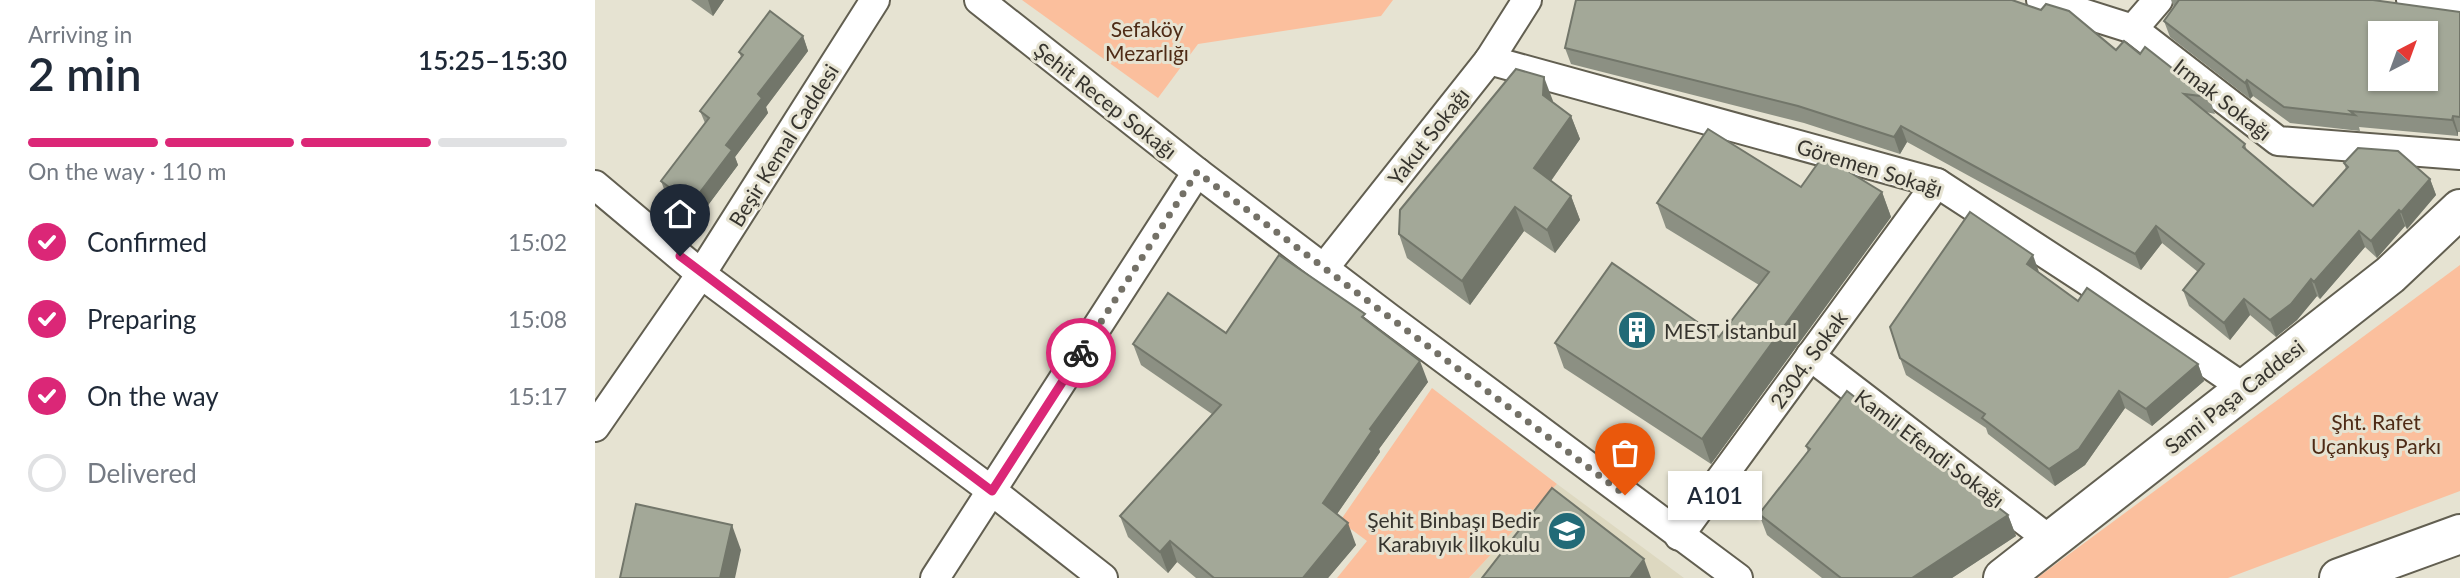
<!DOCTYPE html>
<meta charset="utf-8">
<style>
body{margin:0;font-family:Lato,sans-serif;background:#f2f2f3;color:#1f2937;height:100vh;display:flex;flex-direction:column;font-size:26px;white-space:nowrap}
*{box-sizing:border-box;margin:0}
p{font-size:23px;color:#747a83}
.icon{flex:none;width:38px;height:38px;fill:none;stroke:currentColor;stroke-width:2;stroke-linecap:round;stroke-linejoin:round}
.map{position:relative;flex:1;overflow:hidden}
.drawer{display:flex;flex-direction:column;background:#fff;width:595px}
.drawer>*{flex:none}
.needle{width:46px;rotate:41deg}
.fabs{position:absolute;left:1773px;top:21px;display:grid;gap:14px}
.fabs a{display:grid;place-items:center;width:70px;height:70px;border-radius:0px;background:#fff;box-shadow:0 2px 5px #0004;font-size:35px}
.pin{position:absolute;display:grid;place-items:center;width:60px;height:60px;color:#fff;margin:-72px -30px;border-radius:50% 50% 50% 0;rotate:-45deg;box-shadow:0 0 7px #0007}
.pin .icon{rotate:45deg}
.courier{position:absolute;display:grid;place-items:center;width:70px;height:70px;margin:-35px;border:5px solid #db2777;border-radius:50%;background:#fff;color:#222;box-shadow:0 2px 9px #0007}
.bubble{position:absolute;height:49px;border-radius:0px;background:#fff;box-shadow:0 2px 5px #0004;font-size:23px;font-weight:600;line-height:49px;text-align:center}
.headline em{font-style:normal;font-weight:600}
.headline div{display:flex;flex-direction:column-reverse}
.headline{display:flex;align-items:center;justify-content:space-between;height:119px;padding:0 28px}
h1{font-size:46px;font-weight:600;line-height:52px}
.bar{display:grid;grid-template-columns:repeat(4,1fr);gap:10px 7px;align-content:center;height:84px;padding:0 28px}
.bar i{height:9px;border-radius:5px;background:#e0e1e3}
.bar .active{background:#db2777}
.bar p{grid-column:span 4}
ol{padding:0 28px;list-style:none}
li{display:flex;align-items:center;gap:21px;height:77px}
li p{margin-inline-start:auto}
li .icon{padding:7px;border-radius:50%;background:#db2777;color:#fff;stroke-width:4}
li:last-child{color:#747a83}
li i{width:38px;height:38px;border:4px solid #e0e1e3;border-radius:50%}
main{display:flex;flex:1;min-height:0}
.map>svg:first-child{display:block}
.built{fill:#ddd8c0}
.green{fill:#fbbf9d}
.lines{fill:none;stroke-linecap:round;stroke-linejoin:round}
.street-casing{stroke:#625f51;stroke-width:32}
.secondary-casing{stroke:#625f51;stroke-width:42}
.street{stroke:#fff;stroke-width:28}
.secondary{stroke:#fff;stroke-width:38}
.wall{fill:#8c9083}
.shaded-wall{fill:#72766a}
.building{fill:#a3a898;stroke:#72766a;stroke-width:2;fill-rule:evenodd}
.done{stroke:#747167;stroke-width:7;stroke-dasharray:0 12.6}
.route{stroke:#db2777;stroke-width:9}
.labels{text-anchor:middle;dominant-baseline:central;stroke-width:6;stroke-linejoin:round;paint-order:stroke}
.park-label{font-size:21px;fill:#4e2b16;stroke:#e6e3d2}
.street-label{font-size:21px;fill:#36342e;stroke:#e6e3d2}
.poi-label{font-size:21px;fill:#36342e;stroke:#e6e3d2;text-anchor:start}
</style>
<main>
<section class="drawer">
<div class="headline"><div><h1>2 min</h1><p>Arriving in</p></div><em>15:25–15:30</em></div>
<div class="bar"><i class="active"></i><i class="active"></i><i class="active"></i><i></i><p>On the way · 110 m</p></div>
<ol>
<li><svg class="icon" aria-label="check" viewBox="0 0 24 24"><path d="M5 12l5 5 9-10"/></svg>Confirmed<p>15:02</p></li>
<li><svg class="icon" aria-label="check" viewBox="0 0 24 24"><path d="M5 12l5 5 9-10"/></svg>Preparing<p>15:08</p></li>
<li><svg class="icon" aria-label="check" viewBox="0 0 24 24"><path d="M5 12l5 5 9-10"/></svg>On the way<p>15:17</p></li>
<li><i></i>Delivered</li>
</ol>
</section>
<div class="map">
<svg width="1865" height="578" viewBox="0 0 1865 578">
<rect width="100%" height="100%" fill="#e6e3d2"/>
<polygon class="built" points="962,484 1089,578 874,578"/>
<g class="green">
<polygon points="427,0 798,0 786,16 603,44 563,98"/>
<polygon points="1865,265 1865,491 1633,578 1442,578"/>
<polygon points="837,388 962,484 874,578 742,578 772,541 745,521"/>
</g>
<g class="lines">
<defs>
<g id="street">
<polyline points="384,0 602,172 794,318 1143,578"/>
<polyline points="1446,0 1538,29 1683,141 1865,155"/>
<polyline points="1816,0 1865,6"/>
<polyline points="1538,29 1563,0"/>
<polyline points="894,60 1342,183 1497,284 1649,388"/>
<polyline points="0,185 106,274 397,491 508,578"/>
<polyline points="729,268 894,60 932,0"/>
<polyline points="1215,356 1456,541"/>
<polyline points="0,427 106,274 280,0"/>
<polyline points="1084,536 1342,183"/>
<polyline points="340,578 602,172"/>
</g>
<g id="secondary">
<polyline points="1408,578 1795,275 1865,209"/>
<polyline points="1744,578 1865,534"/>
</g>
</defs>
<use href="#street" class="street-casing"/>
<use href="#secondary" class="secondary-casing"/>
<use href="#street" class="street"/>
<use href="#secondary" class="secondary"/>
</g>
<g class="wall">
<polygon points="96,0 129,0 118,16"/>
<polygon points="1576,0 1778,0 1865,12 1865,132 1863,132 1863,136 1764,127 1765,131 1695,123 1658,96 1655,99 1575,37 1569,21 1579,7"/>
<polygon points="208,36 213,51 171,107 173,113 140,157 143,165 102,220 72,197 66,181 110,123 105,111 146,57 144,52"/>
<polygon points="970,48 1521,50 1545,54 1614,97 1620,114 1611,112 1650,144 1652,151 1718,206 1751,169 1749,163 1835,179 1841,195 1814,227 1812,229 1810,226 1782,258 1770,247 1725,299 1722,296 1702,320 1681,337 1655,315 1635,340 1594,306 1588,290 1603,272 1567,243 1546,270 1312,142 1305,154 1209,123 976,64"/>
<polygon points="958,101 958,102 976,116 985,139 956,181 976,196 985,220 960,253 929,231 875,305 812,258 804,234"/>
<polygon points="1206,187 1287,192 1296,217 1116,464 969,368 960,343 1124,337 1164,285 1071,228 1062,203"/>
<polygon points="1444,272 1483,301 1603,364 1609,381 1557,426 1530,408 1490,465 1460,486 1393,434 1391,428 1311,375 1305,358"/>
<polygon points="772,321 833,382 784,449 785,452 742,514 761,545 733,578 601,578 582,562 573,573 533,537 525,516 617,414 546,365 538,344 631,333"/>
<polygon points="1211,446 1413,515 1421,536 1357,578 1227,578 1172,535 1164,514 1213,452"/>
</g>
<g class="shaded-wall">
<polygon points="113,0 129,0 118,16"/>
<polygon points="208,36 213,51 171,107 173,113 140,157 143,165 102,220 96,204 163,94"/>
<polygon points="949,77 958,101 956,119 948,95"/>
<polygon points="1652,80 1658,96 1655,99 1650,83"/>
<polygon points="976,116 985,139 948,192 939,168"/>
<polygon points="1858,116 1863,132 1863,136 1857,120"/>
<polygon points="1306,126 1312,142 1305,154 1299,137"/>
<polygon points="1835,179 1841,195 1812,229 1806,212"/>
<polygon points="1287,192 1296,217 1116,464 1107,439"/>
<polygon points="976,196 985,220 960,253 952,230"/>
<polygon points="920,207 929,231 875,305 867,281"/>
<polygon points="1804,210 1810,226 1782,258 1776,241"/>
<polygon points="1561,226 1567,243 1546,270 1540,254"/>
<polygon points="1764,231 1770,247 1725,299 1719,282"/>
<polygon points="1438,255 1444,272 1432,264"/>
<polygon points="1716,279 1722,296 1702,320 1681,337 1675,320"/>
<polygon points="1649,299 1655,315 1635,340 1629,323"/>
<polygon points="825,361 833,382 784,449 785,452 735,524 728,503 775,429"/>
<polygon points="1603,364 1609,381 1557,426 1551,409"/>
<polygon points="1524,391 1530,408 1490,465 1460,486 1454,469"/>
<polygon points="1413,515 1421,536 1357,578 1317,578"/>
<polygon points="753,523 761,545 733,578 708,578"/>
<polygon points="137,525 146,550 140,578 125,578"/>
<polygon points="575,541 582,562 573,573 565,552"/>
<polygon points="1049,559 1056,578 1035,578"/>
</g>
<g class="building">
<polygon points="981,0 1417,0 1446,10 1451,4 1474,11 1521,50 1529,41 1545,54 1550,47 1614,97 1589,94 1650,144 1648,147 1718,206 1753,167 1749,163 1763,148 1803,151 1835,179 1808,210 1806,212 1804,210 1776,241 1764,231 1719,282 1716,279 1696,304 1675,320 1649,299 1629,323 1588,290 1609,264 1561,226 1540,254 1306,126 1299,137 1203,106 970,48"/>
<path d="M1584,0H1778L1865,12V117L1858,116L1857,120L1755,111L1760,115L1689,107L1652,80L1650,83L1569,21ZM1785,33H1830V79H1785Z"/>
<polygon points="175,11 208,36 163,94 167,98 131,145 137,150 96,204 66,181 114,118 105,111 148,55 144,52"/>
<polygon points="921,69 949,77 948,95 976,116 939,168 976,196 952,230 920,207 867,281 804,234 805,210"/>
<polygon points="1113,129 1206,187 1228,156 1287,192 1107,439 960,343 1017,263 1124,337 1174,272 1062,203"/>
<polygon points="1375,212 1438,255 1432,264 1483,301 1492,288 1603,364 1551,409 1524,391 1484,449 1454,469 1387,418 1390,414 1305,358 1295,327"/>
<polygon points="684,255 770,314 767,317 825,361 775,429 777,431 728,503 753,523 708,578 619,578 575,541 565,552 525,516 626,405 538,344 573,293 631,333"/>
<polygon points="1252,391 1413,515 1317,578 1246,578 1164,514 1215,449 1211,446"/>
<polygon points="957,488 1049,559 1035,578 887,578"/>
<polygon points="41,504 137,525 125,578 25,578"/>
</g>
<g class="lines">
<polyline class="done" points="486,353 602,172 1030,495"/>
<polyline class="route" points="85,256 397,491 486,353"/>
</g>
<defs>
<symbol id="building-disc" viewBox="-11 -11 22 22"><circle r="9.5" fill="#226a77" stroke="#e6e3d2"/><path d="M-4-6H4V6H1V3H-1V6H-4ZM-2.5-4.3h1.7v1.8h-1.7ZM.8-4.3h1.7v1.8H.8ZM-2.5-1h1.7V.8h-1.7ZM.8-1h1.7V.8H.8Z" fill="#fff"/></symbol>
<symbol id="school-disc" viewBox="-11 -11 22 22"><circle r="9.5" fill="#226a77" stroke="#e6e3d2"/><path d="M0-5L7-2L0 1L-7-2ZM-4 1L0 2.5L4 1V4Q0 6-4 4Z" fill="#fff"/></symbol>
</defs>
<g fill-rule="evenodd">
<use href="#building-disc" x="1020" y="308" width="44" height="44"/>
<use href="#school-disc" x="950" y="509" width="44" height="44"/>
</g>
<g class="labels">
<g class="park-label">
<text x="552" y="28">Sefaköy<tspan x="552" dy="24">Mezarlığı</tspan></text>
<text x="1781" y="421">Şht. Rafet<tspan x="1781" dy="24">Uçankuş Parkı</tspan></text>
</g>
<g class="street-label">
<text transform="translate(1628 99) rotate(38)">Irmak Sokağı</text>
<text transform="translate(511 100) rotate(38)">Şehit Recep Sokağı</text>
<text transform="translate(833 136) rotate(-52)">Yakut Sokağı</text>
<text transform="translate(188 145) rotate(-58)">Beşir Kemal Caddesi</text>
<text transform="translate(1275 167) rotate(17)">Göremen Sokağı</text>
<text transform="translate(1213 359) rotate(-54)">2304. Sokak</text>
<text transform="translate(1639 396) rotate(-38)">Sami Paşa Caddesi</text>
<text transform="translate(1335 448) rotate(37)">Kamil Efendi Sokağı</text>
</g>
<g class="poi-label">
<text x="1069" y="330">MEST İstanbul</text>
<text x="945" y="519" text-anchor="end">Şehit Binbaşı Bedir<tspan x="945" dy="24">Karabıyık İlkokulu</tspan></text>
</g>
</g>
</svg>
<div class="fabs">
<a><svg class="needle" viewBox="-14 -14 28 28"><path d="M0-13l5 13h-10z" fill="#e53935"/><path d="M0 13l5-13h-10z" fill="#747a83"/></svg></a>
</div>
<div class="pin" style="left:1030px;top:495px;background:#ea580c"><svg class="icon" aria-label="bag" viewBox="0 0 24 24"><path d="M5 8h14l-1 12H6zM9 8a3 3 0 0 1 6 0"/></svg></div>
<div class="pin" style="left:85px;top:256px;background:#1f2937"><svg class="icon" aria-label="home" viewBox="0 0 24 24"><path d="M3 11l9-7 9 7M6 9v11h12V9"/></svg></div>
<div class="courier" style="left:486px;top:353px"><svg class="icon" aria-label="bike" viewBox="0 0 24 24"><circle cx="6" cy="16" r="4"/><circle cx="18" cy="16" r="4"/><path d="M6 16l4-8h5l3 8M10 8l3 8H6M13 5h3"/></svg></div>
<div class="bubble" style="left:1073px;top:471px;width:94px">A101</div>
</div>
</main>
